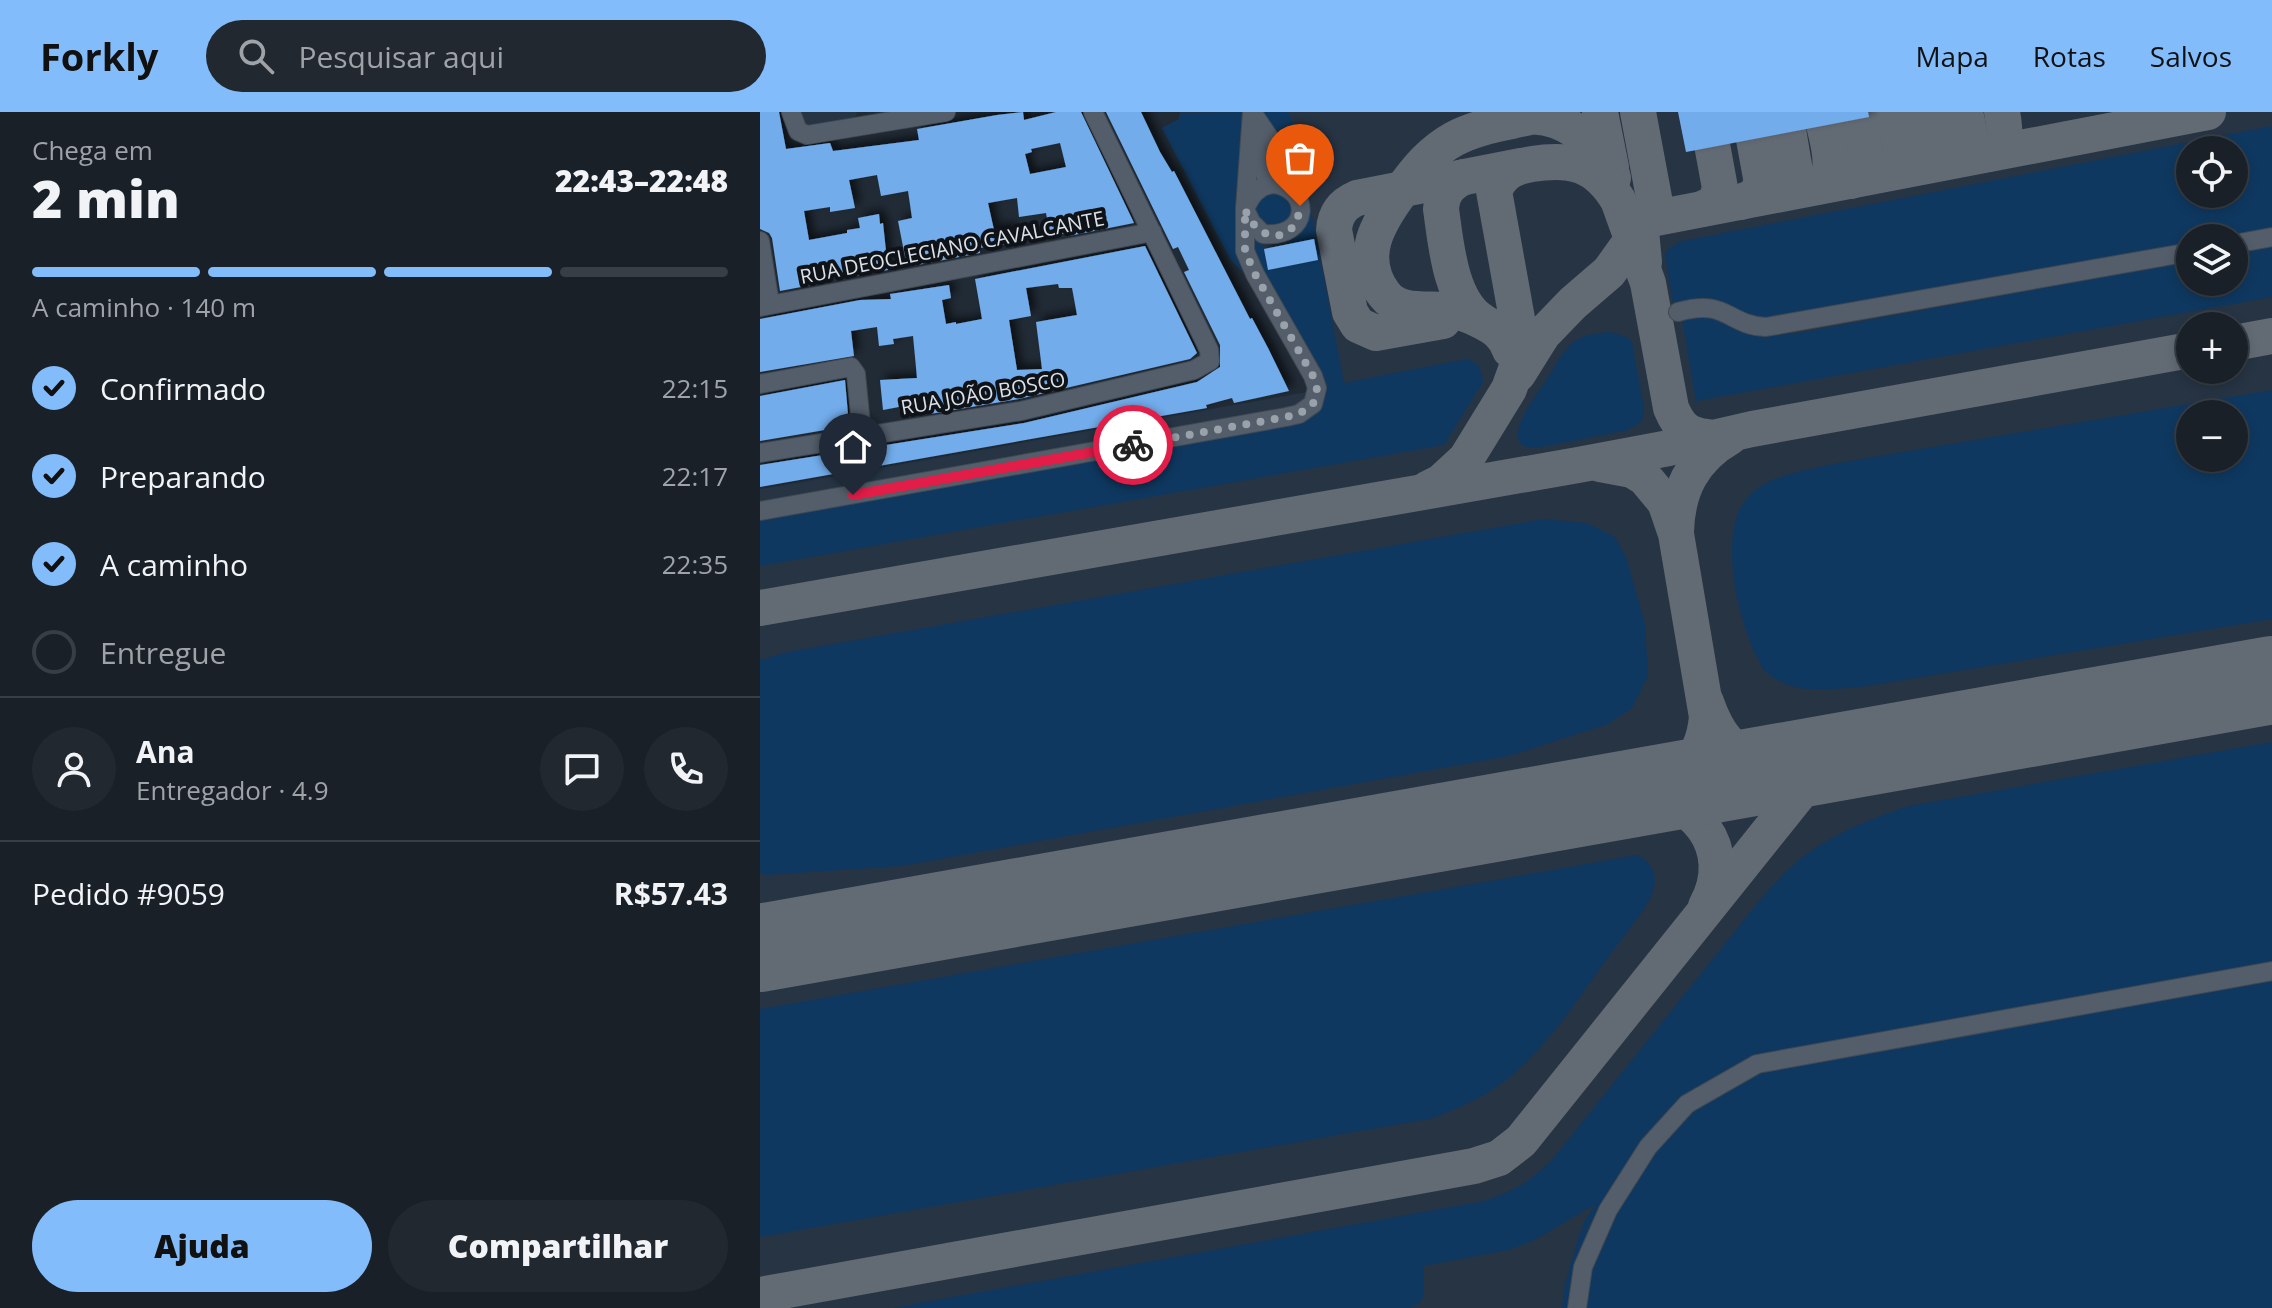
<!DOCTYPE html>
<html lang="pt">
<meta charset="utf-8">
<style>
body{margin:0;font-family:"Open Sans",sans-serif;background:#222830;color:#f1f3f6;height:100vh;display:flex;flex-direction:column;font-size:30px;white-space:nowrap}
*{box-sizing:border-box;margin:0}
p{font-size:26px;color:#9fa3a8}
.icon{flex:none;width:44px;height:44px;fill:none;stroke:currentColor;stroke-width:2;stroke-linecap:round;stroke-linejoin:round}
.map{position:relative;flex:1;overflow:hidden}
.sheet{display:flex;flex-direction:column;background:#192028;width:760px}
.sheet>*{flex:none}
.fabs{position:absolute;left:1416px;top:24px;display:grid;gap:16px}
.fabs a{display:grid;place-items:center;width:72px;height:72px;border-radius:50%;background:#192028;box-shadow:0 4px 12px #0003,0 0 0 2px #373e45;font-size:40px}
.pin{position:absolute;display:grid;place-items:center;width:68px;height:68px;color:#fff;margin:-82px -34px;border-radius:50% 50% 50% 0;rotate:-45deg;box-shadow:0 0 8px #0007}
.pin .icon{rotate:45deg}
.courier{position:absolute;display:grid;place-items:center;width:80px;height:80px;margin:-40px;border:6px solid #e11d48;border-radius:50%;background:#fff;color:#222;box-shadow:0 2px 10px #0007}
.headline em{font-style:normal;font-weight:800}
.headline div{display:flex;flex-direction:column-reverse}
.headline{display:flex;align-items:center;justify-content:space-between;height:136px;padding:0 32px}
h1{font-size:52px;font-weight:800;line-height:60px}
.bar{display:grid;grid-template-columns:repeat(4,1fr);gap:12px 8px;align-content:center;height:96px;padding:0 32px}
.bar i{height:10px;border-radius:6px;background:#373e45}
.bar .current{background:#83bcfb}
.bar p{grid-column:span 4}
.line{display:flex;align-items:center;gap:20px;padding:0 32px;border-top:2px solid #373e45}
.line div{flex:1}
.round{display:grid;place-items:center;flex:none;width:84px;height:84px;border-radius:42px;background:#222830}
ol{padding:0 32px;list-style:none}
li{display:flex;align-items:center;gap:24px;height:88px}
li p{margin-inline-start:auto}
li .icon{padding:8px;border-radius:50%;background:#83bcfb;color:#111;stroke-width:4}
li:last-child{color:#9fa3a8}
li i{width:44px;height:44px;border:4px solid #373e45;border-radius:50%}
.action{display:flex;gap:16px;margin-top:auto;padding:16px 32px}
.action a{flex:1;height:92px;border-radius:48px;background:#83bcfb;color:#111;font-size:32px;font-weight:800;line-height:92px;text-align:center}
.action a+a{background:#222830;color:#f1f3f6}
header{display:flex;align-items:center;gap:48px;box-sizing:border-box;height:112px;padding:0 40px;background:#83bcfb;color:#111}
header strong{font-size:38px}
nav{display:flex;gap:44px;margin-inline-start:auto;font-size:28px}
.search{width:560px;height:72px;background:#222830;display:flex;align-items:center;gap:20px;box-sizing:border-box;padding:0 28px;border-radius:44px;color:#9fa3a8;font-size:30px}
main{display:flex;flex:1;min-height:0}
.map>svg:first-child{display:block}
.built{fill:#263444;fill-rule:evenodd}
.green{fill:#0f3860;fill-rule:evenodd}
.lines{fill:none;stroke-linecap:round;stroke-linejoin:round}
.taxiway{stroke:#626a74;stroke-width:36}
.runway{stroke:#626a74;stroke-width:88}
.building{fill:#72aceb;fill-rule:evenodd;filter:url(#shadow)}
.minor-casing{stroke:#414952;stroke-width:20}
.minor{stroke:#535e6a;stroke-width:18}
.done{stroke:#99a1aa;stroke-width:8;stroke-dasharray:0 14.4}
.route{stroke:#e11d48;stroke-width:10}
.labels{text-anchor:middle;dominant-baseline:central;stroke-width:8;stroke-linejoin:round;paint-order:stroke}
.street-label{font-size:20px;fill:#dae1e8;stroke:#0f1318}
</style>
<header>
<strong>Forkly</strong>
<div class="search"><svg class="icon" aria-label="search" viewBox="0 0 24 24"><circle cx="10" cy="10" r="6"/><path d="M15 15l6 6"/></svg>Pesquisar aqui</div>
<nav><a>Mapa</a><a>Rotas</a><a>Salvos</a></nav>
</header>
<main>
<section class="sheet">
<div class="headline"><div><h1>2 min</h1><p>Chega em</p></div><em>22:43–22:48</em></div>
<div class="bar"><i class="current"></i><i class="current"></i><i class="current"></i><i></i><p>A caminho · 140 m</p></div>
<ol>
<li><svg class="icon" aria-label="check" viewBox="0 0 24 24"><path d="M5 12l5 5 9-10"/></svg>Confirmado<p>22:15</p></li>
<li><svg class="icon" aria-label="check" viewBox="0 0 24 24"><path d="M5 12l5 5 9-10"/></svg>Preparando<p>22:17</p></li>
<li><svg class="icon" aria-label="check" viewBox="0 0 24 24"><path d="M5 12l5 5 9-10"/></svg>A caminho<p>22:35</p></li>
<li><i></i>Entregue</li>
</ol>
<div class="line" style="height:144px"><a class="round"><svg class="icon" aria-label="person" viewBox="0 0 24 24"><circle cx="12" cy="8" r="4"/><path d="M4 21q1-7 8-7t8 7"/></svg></a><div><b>Ana</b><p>Entregador · 4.9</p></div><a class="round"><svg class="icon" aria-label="chat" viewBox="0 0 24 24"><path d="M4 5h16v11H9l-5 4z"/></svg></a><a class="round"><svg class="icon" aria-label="phone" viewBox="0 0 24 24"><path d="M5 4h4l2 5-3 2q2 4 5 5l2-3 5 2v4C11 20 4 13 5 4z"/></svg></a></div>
<div class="line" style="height:104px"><div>Pedido #9059</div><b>R$57.43</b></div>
<div class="action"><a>Ajuda</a><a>Compartilhar</a></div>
</section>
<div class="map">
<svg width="1512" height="1196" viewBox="0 0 1512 1196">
<defs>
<filter id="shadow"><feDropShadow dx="5.5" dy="-5.5" stdDeviation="4" flood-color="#0009"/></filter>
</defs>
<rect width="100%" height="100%" fill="#212b36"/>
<g class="built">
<polygon points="40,0 97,0 95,6 49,15 41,7"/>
<path d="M420,0H1512V866L825,1196H0V377L547,280L548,270L488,165L470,147L402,16L419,7ZM1430,38H1474V82H1430ZM1430,126H1474V170H1430ZM1430,214H1474V258H1430ZM1430,302H1474V346H1430Z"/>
</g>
<g class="green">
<polygon points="486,0 488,165 470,147 402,16 419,7 420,1"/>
<polygon points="498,0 528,0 537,22 519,25"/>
<path d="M1512,14V118L1468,126H1430V133L1000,211L931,190L913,191L905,144L906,139L918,130ZM1430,38H1474V82H1430Z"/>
<path d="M544,62L584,271L707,247C719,251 722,258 723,270L684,333L0,454V404L557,296L493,149L492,120L505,137L508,158L557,148L530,132L539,117L523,66Z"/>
<polygon points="507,77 533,86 532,107 514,117 500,110 494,96"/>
<polygon points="1512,134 1512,185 936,289 922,208 942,201 1006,224 1038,221 1430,149 1430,170 1474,170 1474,141"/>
<path d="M851,220L869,226L872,231L884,296L882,309L868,318L777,336C734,337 775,285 785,270C793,258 800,243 810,233C820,223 837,221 851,220Z"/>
<path d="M1512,278V507L1101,575C1067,577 1036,584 1007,561C1002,557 1000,550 997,545C978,508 957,421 987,386C1007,363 1045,359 1073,352ZM1430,302H1474V346H1430Z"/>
<polygon points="784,407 827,411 855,425 866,445 885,512 888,564 872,596 848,612 749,644 142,754 5,763 0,760 0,548 28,540"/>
<path d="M1512,630V853L1022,940L928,984L896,1013L860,1063L831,1111L818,1148L810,1196H802L805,1172L817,1130L824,1110L836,1092L773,1129L748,1138L664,1154V1182L660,1191L649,1196H133L724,1089C755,1079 769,1070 792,1048L1000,788C1010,777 1020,765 1031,755C1064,725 1107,708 1149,694Z"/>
<path d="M878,743C892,752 898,762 893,779C888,796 866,821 855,836C823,879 792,930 750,965C727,984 701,995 674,1006L0,1125V897Z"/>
<path d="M1512,866V1196H825C827,1184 827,1171 831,1159C848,1103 893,1025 942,992C963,978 987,968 1008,957Z"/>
</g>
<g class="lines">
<g class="taxiway">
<polyline points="840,0 851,55"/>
<path d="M1228,42C1249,34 1245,18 1242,0"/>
<path d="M1194,48C1217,40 1209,19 1205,0"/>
<path d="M1160,55C1184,45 1173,20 1169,0"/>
<path d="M1127,61C1150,51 1137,20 1133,0"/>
<path d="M704,65C689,72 682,81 681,97C686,132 690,189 722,209"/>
<path d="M1091,69C1116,56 1101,22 1097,0"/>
<path d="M1056,75C1083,65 1065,22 1061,0"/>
<polyline points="1019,82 1031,76 1036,65 1025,0"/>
<polyline points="981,90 995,84 1002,71 989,0"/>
<polyline points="942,97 956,90 960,76 946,0"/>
<polyline points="884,150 881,119 888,109 896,106 1448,0"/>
<path d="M683,209L616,221L598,213L590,200L574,118C575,102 583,92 597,86L761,54"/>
<polyline points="1474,231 1512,224"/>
<path d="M750,238C745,223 735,216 721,209C710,203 699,199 687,198C665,196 639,202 624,182C596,145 619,109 642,78C657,57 672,39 694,27C718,14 745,11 770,5C802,1 847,36 853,66"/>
<polyline points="758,262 783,222 813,191 849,160 894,97 895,91 878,0"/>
<path d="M840,352L872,358L885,366L905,390L916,422L947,605C942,659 911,671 865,683"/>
<path d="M667,377L681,370L706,347L749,277L759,249L761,229L734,79C742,61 753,55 772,52C812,46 836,52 858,88L888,171L911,296C919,315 927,323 947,325"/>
<path d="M916,420C917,378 933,346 970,325"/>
<polyline points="0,496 818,353 909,336 992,317 1430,238"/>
<path d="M946,590C972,666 1017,653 1080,644"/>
<path d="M873,683C933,681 978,737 946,794"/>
<polyline points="0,834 29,831"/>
<polyline points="0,1183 714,1054 739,1046 761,1029 1050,668 1072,650 1089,643"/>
</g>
<polyline class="runway" points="0,836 1512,568"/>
</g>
<g class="building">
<path d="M0,0H19L26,37L70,31L73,39L159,28L157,17L237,3L263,0L264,8L296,0H321L374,111L309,124V121L295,123L294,117L289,118L286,101L259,105L257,86L228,91L234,118L251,115L254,131L219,136L220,141L147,155L138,109L152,106L148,79L121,84L117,63L89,68L95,96L70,100V95L44,99L49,128L87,121V118L100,116L98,106L119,102L120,112L123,111L128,158L95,164L94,159L55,165L57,172L20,179L12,126L9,121L0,117ZM300,31L306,55L270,62L265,42L272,40L271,37Z"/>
<polygon points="346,0 381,0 400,40 412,60 414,59 490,207 492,206 508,236 529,279 474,291 472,286 446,293 447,296 0,375 0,353 264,311 437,270 460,255 460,233 424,160 429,158 418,135 413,137"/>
<polygon points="918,0 1108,0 1109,5 926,40"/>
<polygon points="537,22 544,59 531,62 528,37 523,25"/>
<polygon points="554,127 558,148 508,158 504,137"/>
<path d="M385,134L437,241L430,247L259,287L170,302L169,298L140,300L139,295L123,298L120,268L157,266L153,224L133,227L134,232L119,234L117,215L91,219L94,244L0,260V207L100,188L131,187L130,182L189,173L191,186L182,188L186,212L196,210V212L222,207L215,167ZM298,172L299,176H312L317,203L276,210L282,257L257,258L249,208L271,204L266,176Z"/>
<polygon points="85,268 89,314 0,329 0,284"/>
</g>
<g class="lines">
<defs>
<g id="minor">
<polyline points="31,0 38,19 47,23 186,0"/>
<polyline points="492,0 513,31 517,41"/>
<polyline points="493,29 506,65 513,72 519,61 518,48"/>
<path d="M513,72C551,76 552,126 503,122L491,110L485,97C491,83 498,74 513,72Z"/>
<polyline points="0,129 10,192"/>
<polyline points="1474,132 1512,125"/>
<polyline points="0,195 392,120"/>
<path d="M918,200C968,186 966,213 1006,215L1430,140"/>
<polyline points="0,272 91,255 96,262 102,323"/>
<polyline points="0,341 261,299 434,258 450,249 449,238 333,0"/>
<polyline points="0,399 526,305 539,302 553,292 557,276 553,264 495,162 485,139 485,97 492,0"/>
<polyline points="817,1196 823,1155 848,1098 888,1035 927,992 997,952 1512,859"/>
</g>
</defs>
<use href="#minor" class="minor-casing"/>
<use href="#minor" class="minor"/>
</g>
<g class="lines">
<path class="done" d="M373,333L526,305L539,302L553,292L557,276L553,264L495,162L485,139V97C497,131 536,135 540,94"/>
<polyline class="route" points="93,383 373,333"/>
</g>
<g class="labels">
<g class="street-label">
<text transform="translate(192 135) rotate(-11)">RUA DEOCLECIANO CAVALCANTE</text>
<text transform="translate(223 281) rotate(-10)">RUA JOÃO BOSCO</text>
</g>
</g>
</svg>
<div class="fabs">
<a><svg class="icon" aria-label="locate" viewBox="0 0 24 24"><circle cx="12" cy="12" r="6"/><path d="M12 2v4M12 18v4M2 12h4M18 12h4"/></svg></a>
<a><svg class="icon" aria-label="layers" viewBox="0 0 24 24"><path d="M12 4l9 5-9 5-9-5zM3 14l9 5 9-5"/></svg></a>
<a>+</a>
<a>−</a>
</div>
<div class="pin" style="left:540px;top:94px;background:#ea580c"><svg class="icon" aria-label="bag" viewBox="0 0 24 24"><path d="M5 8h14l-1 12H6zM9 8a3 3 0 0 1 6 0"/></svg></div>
<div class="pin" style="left:93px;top:383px;background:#1f2937"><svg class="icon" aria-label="home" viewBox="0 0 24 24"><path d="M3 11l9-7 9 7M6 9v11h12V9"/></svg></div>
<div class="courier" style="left:373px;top:333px"><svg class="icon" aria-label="bike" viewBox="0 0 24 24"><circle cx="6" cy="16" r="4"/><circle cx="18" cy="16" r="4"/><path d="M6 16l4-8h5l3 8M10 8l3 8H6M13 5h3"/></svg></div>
</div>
</main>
